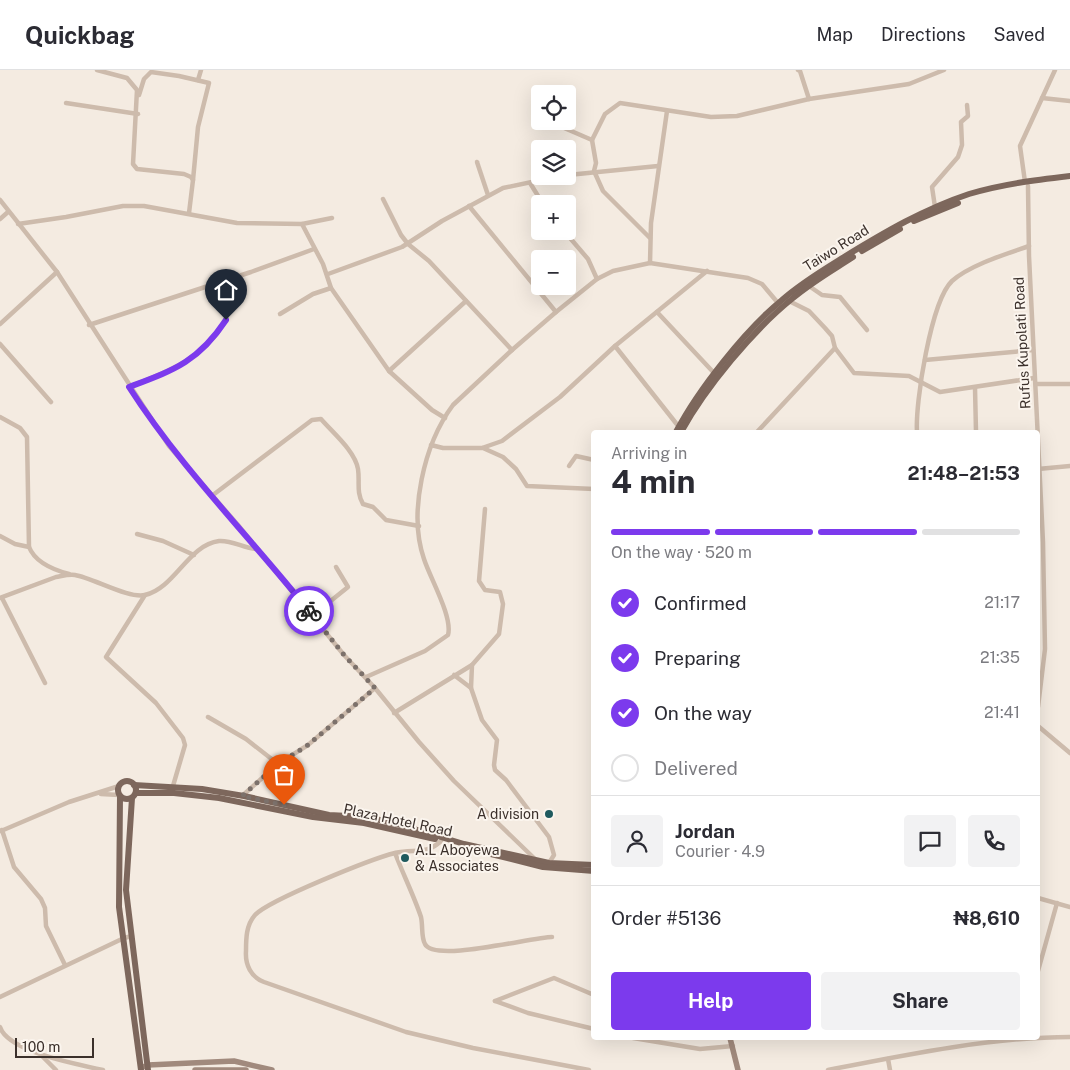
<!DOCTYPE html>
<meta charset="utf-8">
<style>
body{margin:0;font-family:"Public Sans",sans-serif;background:#f2f2f3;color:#2b2b33;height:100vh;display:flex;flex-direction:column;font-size:19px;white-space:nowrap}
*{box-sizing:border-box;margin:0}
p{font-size:16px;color:#7c7c81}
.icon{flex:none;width:28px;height:28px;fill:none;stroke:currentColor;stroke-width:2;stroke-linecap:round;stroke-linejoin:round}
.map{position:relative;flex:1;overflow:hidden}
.sheet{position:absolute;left:591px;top:360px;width:449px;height:610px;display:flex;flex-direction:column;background:#fff;border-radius:5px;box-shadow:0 5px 20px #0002}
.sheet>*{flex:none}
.controls{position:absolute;left:531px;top:15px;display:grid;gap:10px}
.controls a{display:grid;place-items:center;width:45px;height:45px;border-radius:5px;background:#fff;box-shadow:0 5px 20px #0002;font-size:25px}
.scale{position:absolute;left:15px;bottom:12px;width:79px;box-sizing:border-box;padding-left:5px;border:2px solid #3b302b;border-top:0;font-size:14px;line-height:18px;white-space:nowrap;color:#3b302b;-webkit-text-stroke:4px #fbf5ee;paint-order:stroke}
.pin{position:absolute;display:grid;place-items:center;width:42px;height:42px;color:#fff;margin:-51px -21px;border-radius:50% 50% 50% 0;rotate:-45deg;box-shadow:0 0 5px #0007}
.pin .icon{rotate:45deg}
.courier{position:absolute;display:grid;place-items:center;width:50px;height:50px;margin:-25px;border:4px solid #7c3aed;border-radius:50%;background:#fff;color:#222;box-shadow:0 1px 6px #0007}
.head em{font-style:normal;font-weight:700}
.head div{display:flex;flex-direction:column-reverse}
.head{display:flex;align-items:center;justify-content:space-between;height:85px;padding:0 20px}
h1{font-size:32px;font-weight:700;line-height:38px}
.bar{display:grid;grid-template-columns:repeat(4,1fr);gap:8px 5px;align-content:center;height:60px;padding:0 20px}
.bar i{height:6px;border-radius:4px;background:#e1e1e2}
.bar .selected{background:#7c3aed}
.bar p{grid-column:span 4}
.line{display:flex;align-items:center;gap:12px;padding:0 20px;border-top:1px solid #e1e1e2}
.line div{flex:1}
.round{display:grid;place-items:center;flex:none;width:52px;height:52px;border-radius:5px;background:#f2f2f3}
ol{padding:0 20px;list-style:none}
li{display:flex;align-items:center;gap:15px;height:55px}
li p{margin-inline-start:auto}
li .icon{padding:5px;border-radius:50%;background:#7c3aed;color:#fff;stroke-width:4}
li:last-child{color:#7c7c81}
li i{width:28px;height:28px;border:2px solid #e1e1e2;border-radius:50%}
.action{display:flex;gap:10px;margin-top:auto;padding:10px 20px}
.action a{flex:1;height:58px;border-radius:5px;background:#7c3aed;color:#fff;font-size:20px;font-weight:700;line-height:58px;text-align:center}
.action a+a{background:#f2f2f3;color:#2b2b33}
header{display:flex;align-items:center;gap:30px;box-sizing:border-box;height:70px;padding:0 25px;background:#fff;border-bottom:1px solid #e1e1e2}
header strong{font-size:24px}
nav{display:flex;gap:28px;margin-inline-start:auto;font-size:18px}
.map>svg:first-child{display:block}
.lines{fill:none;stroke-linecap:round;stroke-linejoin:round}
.street{stroke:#cdbbac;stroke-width:4.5}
.secondary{stroke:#a18a7d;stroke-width:5.5}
.primary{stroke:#7d675c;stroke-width:6}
.done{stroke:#7c716b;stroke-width:5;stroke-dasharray:0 9}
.route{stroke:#7c3aed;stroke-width:6}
.poi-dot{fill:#1f5a5e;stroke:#fbf5ee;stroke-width:2}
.labels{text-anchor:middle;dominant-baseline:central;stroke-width:4;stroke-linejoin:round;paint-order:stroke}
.street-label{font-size:14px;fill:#3b302b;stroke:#fbf5ee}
.poi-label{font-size:14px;fill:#3b302b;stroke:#fbf5ee;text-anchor:end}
</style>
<header>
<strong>Quickbag</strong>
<nav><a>Map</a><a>Directions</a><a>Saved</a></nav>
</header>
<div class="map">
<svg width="1070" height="1000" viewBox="0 0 1070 1000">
<rect width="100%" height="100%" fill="#f4ebe1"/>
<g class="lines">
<g class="street">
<polyline points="97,0 127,8 137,20 133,94 137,99 184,104 191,107 193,110 189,143"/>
<polyline points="798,0 800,1 809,29"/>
<polyline points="198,10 201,0"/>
<polyline points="139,25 144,9 151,2 179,6 209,13 198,57 193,110"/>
<polyline points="1042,28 1070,31"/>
<polyline points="66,33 138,44"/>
<polyline points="555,54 592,70 605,44 620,33 711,47 737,46 809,29 909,14 944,0"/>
<polyline points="592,70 596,93 594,101 603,121 650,168"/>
<polyline points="477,92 488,125"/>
<polyline points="568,105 658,96"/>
<polyline points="1025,112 1020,76 1055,0"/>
<polyline points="530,113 543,134"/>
<polyline points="1028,116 1029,186 1043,472 1045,579 1038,637"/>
<polyline points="383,129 401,165 408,174 429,191 512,280"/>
<polyline points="0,130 57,202 169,376 238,455 344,585 375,618 419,672 454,711 535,789"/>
<polyline points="469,136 556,242"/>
<polyline points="935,137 932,117 958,87 962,75 961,52 968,46 967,35"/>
<polyline points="0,149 8,142"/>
<polyline points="18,154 66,147 123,136 144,136 237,153 302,154 332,148"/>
<polyline points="302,154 323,194 331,218 389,301 432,340 445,348"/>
<polyline points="564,161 588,189 597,209"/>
<polyline points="650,193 651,153 667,41"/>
<polyline points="328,204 402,177 442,151 503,118 560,106"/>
<polyline points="809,216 822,225 840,227 867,260"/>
<polyline points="789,231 809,241 825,258 832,266 835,278 854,303 909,306 940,322 1034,308"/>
<polyline points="657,242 715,304"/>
<polyline points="280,244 313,224 331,218"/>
<polyline points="0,254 57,202"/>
<polyline points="89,255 251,202 314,179"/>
<polyline points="0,274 51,332"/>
<polyline points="615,276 679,357"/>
<polyline points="925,290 1033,280"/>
<polyline points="389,301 466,231"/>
<polyline points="1036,314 1070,314"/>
<path d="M129,317C161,304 191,294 214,267C221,258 227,251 228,240"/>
<polyline points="975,318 976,362"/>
<path d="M0,347L20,358L27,367L29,477C35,492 54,500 69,504"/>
<polyline points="757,362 835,278"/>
<path d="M917,362C915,333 931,231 952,211C970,195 1006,184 1029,176"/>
<polyline points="431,375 443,378 482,378 502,371 560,327 615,276 707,201"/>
<polyline points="483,378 503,387 516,399 527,416 594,419"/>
<polyline points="569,396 576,386 594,390"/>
<polyline points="1038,399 1070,396"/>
<path d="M213,425L312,350L321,349C333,363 355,381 358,399C360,412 356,422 363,434L373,437L386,450L419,456"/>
<polyline points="485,439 479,511 485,520 500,522 503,534 499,564 472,595 471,618 482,650 497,670 494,695 495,700 506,710 549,767 554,785 549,793"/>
<polyline points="137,464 163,471 194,485"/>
<polyline points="0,466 15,474 29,477"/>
<polyline points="145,525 106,587 156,633 183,668 185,675 173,716"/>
<path d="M0,528L56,507C62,506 69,504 75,505C93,508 129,529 145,525C175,518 188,475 219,471C232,470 243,478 256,479"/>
<polyline points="2,528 45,613"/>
<polyline points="312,546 348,517 336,497"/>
<polyline points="454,605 471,618"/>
<path d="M366,607L425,581L448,565C453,547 430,508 424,489C408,443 424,374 453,335L512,280L556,242L597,209L613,201L650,193L748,208L762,214L778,233"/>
<polyline points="394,643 472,595"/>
<polyline points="208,647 246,669 278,694"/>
<polyline points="1038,656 1070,683"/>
<polyline points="101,724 119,725"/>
<polyline points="242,726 278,694 308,675 375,618"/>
<polyline points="2,760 14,797 41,829 45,838 46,856 65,895"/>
<polyline points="1,761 69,732 119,716"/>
<path d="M441,771C425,786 414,778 395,783C371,789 269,830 255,845C246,855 246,869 246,881C245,895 251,907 264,912L406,962L473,978L589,1000"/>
<path d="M395,783C403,804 414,826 421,847C423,856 421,867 425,874C434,893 532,867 552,867"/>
<polyline points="1038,828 1070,837"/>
<polyline points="1038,901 1057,833"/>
<polyline points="0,927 124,868 132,866"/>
<polyline points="495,931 554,908 594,925"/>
<polyline points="495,931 528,943 594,959"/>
<path d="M0,957C8,982 80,995 103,1000"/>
<polyline points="633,968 700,979 733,976"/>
<polyline points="41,985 56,1000"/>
<polyline points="888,989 890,1000"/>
<path d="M828,1000C904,985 992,967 1070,967"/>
</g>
<g class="secondary">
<polyline points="730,968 738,1000"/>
<polyline points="143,997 148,995 234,991 272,1000"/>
<polyline points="195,1000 246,1000"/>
</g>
<g class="primary">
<polyline points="914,151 958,133"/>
<polyline points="862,181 900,159"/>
<path d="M676,362C698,320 745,260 782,230C801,213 823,200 844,187C885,162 924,139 969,124C1002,114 1036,110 1070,106"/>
<path d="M681,362C706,317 753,260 793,228C812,212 833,200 853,187"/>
<circle cx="127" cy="720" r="9"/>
<polyline points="134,715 202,719 244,726 329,745 367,747 401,755 464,774 549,793 594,795"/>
<polyline points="136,723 174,723 219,728 313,747 364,753 435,769"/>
<polyline points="120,726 119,837 141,1000"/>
<polyline points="132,728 126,820 148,1000"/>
<polyline points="491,784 543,797 594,801"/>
</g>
</g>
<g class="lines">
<polyline class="done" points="284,735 242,726 278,694 308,675 375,618 344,585 309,541"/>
<path class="route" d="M226,250C198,292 174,300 129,317C181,398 249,466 309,541"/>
</g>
<g class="poi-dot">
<circle cx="549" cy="744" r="5"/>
<circle cx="405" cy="788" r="5"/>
</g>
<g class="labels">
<g class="street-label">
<text transform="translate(836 178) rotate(-32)">Taiwo Road</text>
<text transform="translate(1022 273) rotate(-93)">Rufus Kupolati Road</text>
<text transform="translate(398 750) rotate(12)">Plaza Hotel Road</text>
</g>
<g class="poi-label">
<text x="539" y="744">A division</text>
<text x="415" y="780" text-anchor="start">A.L Aboyewa<tspan x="415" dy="16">&amp; Associates</tspan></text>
</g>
</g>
</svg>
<div class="controls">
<a><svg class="icon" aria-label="locate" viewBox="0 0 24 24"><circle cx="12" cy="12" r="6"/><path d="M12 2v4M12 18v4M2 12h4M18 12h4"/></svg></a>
<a><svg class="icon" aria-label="layers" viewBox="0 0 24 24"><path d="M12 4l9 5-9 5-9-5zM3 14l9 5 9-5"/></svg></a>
<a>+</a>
<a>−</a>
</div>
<div class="scale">100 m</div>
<div class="pin" style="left:284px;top:735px;background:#ea580c"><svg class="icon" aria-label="bag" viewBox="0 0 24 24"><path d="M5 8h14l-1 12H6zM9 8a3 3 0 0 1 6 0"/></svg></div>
<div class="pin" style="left:226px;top:250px;background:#1f2937"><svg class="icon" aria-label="home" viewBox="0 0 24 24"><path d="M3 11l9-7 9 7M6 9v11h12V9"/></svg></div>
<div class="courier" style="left:309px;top:541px"><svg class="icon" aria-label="bike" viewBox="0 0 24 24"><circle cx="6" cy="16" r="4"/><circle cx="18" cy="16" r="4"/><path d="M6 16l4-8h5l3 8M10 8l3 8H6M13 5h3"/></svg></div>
<section class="sheet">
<div class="head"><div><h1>4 min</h1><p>Arriving in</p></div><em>21:48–21:53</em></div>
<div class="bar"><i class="selected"></i><i class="selected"></i><i class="selected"></i><i></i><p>On the way · 520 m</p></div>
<ol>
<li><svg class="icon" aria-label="check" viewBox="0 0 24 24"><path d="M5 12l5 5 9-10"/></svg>Confirmed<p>21:17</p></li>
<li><svg class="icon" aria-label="check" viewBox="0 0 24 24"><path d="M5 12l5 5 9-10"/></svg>Preparing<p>21:35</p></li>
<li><svg class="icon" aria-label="check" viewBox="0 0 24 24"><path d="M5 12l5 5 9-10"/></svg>On the way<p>21:41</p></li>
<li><i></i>Delivered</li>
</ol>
<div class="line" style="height:90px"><a class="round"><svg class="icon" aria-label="person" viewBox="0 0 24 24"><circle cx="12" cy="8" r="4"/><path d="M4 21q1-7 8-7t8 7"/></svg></a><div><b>Jordan</b><p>Courier · 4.9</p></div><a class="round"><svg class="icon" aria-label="chat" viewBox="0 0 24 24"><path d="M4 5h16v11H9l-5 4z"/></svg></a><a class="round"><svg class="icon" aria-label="phone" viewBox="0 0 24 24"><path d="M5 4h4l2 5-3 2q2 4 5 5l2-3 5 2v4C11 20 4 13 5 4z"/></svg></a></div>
<div class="line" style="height:65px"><div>Order #5136</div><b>₦8,610</b></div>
<div class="action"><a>Help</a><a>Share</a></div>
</section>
</div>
